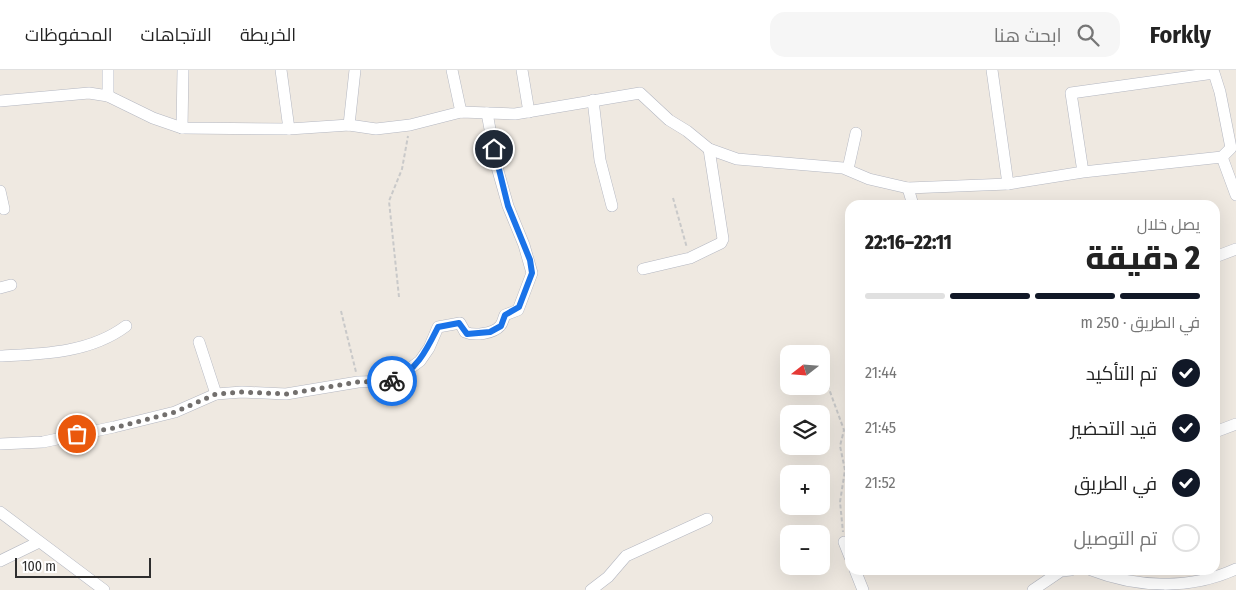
<!DOCTYPE html>
<html lang="ar">
<meta charset="utf-8">
<style>
body{margin:0;font-family:"Fira Sans Condensed",Cairo,sans-serif;background:#f6f6f6;color:#222;direction:rtl;height:100vh;display:flex;flex-direction:column;font-size:19px;white-space:nowrap}
*{box-sizing:border-box;margin:0}
p{font-size:16px;color:#767676}
.icon{flex:none;width:28px;height:28px;fill:none;stroke:currentColor;stroke-width:2;stroke-linecap:round;stroke-linejoin:round}
.map{position:relative;flex:1;overflow:hidden;direction:ltr}
.side{position:absolute;left:845px;top:130px;width:375px;height:375px;display:flex;flex-direction:column;background:#fff;border-radius:15px;box-shadow:0 5px 20px #0002;direction:rtl}
.side>*{flex:none}
.needle{width:32px;rotate:253deg}
.tools{position:absolute;left:780px;top:275px;display:grid;gap:10px}
.tools a{display:grid;place-items:center;width:50px;height:50px;border-radius:10px;background:#fff;box-shadow:0 5px 20px #0002;font-size:25px}
.scale{position:absolute;left:15px;bottom:12px;width:136px;box-sizing:border-box;padding-left:5px;border:2px solid #2e2e2e;border-top:0;font-size:14px;line-height:18px;white-space:nowrap;color:#2e2e2e;-webkit-text-stroke:4px #fff;paint-order:stroke}
.pin{position:absolute;display:grid;place-items:center;width:42px;height:42px;color:#fff;margin:-21px;border:2px solid #fff;border-radius:50%;box-shadow:0 1px 5px #0007}
.courier{position:absolute;display:grid;place-items:center;width:50px;height:50px;margin:-25px;border:4px solid #1a73e8;border-radius:50%;background:#fff;color:#222;box-shadow:0 1px 6px #0007}
.headline em{font-style:normal;font-weight:800}
.headline div{display:flex;flex-direction:column-reverse}
.headline{display:flex;align-items:center;justify-content:space-between;height:85px;padding:0 20px}
h1{font-size:32px;font-weight:800;line-height:38px}
.bar{display:grid;grid-template-columns:repeat(4,1fr);gap:8px 5px;align-content:center;height:60px;padding:0 20px}
.bar i{height:6px;border-radius:4px;background:#e0e0e0}
.bar .active{background:#111827}
.bar p{grid-column:span 4}
ol{padding:0 20px;list-style:none}
li{display:flex;align-items:center;gap:15px;height:55px}
li p{margin-inline-start:auto}
li .icon{padding:5px;border-radius:50%;background:#111827;color:#fff;stroke-width:4}
li:last-child{color:#767676}
li i{width:28px;height:28px;border:2px solid #e0e0e0;border-radius:50%}
header{display:flex;align-items:center;gap:30px;box-sizing:border-box;height:70px;padding:0 25px;background:#fff;border-bottom:1px solid #e0e0e0}
header strong{font-size:24px}
nav{display:flex;gap:28px;margin-inline-start:auto;font-size:18px}
.search{width:350px;height:45px;background:#f6f6f6;display:flex;align-items:center;gap:12px;box-sizing:border-box;padding:0 18px;border-radius:15px;color:#767676;font-size:19px}
.map>svg:first-child{display:block}
.lines{fill:none;stroke-linecap:round;stroke-linejoin:round}
.minor-casing{stroke:#b4b7c1;stroke-width:12}
.path{stroke:#c9c9c9;stroke-width:2;stroke-dasharray:4 2.5;stroke-linecap:butt}
.minor{stroke:#fff;stroke-width:11}
.done{stroke:#726f6d;stroke-width:5;stroke-dasharray:0 9}
.route{stroke:#1a73e8;stroke-width:6}
</style>
<header>
<strong>Forkly</strong>
<div class="search"><svg class="icon" aria-label="search" viewBox="0 0 24 24"><circle cx="10" cy="10" r="6"/><path d="M15 15l6 6"/></svg>ابحث هنا</div>
<nav><a>الخريطة</a><a>الاتجاهات</a><a>المحفوظات</a></nav>
</header>
<div class="map">
<svg width="1236" height="520" viewBox="0 0 1236 520">
<rect width="100%" height="100%" fill="#efe9e1"/>
<g class="lines">
<defs>
<g id="minor">
<polyline points="281,0 289,59"/>
<polyline points="452,0 461,42"/>
<polyline points="522,0 529,42"/>
<polyline points="992,0 1008,114"/>
<polyline points="108,26 108,0"/>
<polyline points="593,30 600,90 612,136"/>
<polyline points="0,31 89,23 108,26 153,48 182,58 289,59 349,55 376,59 410,55 461,42 515,44 640,23 669,50 687,61 709,79 737,89 843,98 869,109 908,118 1008,114 1083,102 1222,87 1231,78 1220,22 1214,3 1071,23 1083,102"/>
<polyline points="349,55 355,0"/>
<polyline points="182,58 183,0"/>
<polyline points="1222,87 1236,125"/>
<polyline points="848,99 856,63"/>
<polyline points="908,118 913,135"/>
<polyline points="0,121 4,139"/>
<polyline points="1215,187 1236,179"/>
<polyline points="643,199 690,188 721,173 723,169 709,79"/>
<polyline points="0,218 11,215"/>
<polyline points="199,272 216,324"/>
<path d="M0,286C43,284 90,283 126,256"/>
<polyline points="1215,362 1236,354"/>
<path d="M0,374L43,372L114,357L175,342L216,324L242,322L286,324L358,312L393,311L420,291L429,278L438,257L460,253L465,262C474,266 493,264 500,256C503,253 503,249 505,245L518,240L532,203L524,175L508,136L497,97L487,43"/>
<polyline points="0,442 104,520"/>
<polyline points="844,472 850,487"/>
<polyline points="0,491 39,472"/>
<polyline points="855,500 863,520"/>
<path d="M1091,500C1137,518 1191,520 1236,499"/>
<polyline points="591,520 608,507 626,486 707,449"/>
<polyline points="1033,520 1061,501 1071,500"/>
</g>
</defs>
<use href="#minor" class="minor-casing"/>
<g class="path">
<polyline points="673,128 687,178"/>
<polyline points="399,227 389,131 402,99 408,66"/>
<polyline points="341,241 356,302"/>
<polyline points="821,297 844,360 840,376 845,400 840,432 843,462"/>
</g>
<use href="#minor" class="minor"/>
</g>
<g class="lines">
<polyline class="done" points="77,364 114,358 175,342 216,324 242,322 286,324 358,312 392,311"/>
<path class="route" d="M392,311C417,301 427,279 438,257L459,253L467,264L490,262L501,256L505,245L519,237L532,203L530,190L508,136L494,79"/>
</g>
</svg>
<div class="tools">
<a><svg class="needle" viewBox="-14 -14 28 28"><path d="M0-13l5 13h-10z" fill="#e53935"/><path d="M0 13l5-13h-10z" fill="#767676"/></svg></a>
<a><svg class="icon" aria-label="layers" viewBox="0 0 24 24"><path d="M12 4l9 5-9 5-9-5zM3 14l9 5 9-5"/></svg></a>
<a>+</a>
<a>−</a>
</div>
<div class="scale">100 m</div>
<div class="pin" style="left:77px;top:364px;background:#ea580c"><svg class="icon" aria-label="bag" viewBox="0 0 24 24"><path d="M5 8h14l-1 12H6zM9 8a3 3 0 0 1 6 0"/></svg></div>
<div class="pin" style="left:494px;top:79px;background:#1f2937"><svg class="icon" aria-label="home" viewBox="0 0 24 24"><path d="M3 11l9-7 9 7M6 9v11h12V9"/></svg></div>
<div class="courier" style="left:392px;top:311px"><svg class="icon" aria-label="bike" viewBox="0 0 24 24"><circle cx="6" cy="16" r="4"/><circle cx="18" cy="16" r="4"/><path d="M6 16l4-8h5l3 8M10 8l3 8H6M13 5h3"/></svg></div>
<section class="side">
<div class="headline"><div><h1>2 دقيقة</h1><p>يصل خلال</p></div><em>22:11–22:16</em></div>
<div class="bar"><i class="active"></i><i class="active"></i><i class="active"></i><i></i><p>في الطريق · 250 m</p></div>
<ol>
<li><svg class="icon" aria-label="check" viewBox="0 0 24 24"><path d="M5 12l5 5 9-10"/></svg>تم التأكيد<p>21:44</p></li>
<li><svg class="icon" aria-label="check" viewBox="0 0 24 24"><path d="M5 12l5 5 9-10"/></svg>قيد التحضير<p>21:45</p></li>
<li><svg class="icon" aria-label="check" viewBox="0 0 24 24"><path d="M5 12l5 5 9-10"/></svg>في الطريق<p>21:52</p></li>
<li><i></i>تم التوصيل</li>
</ol>
</section>
</div>
